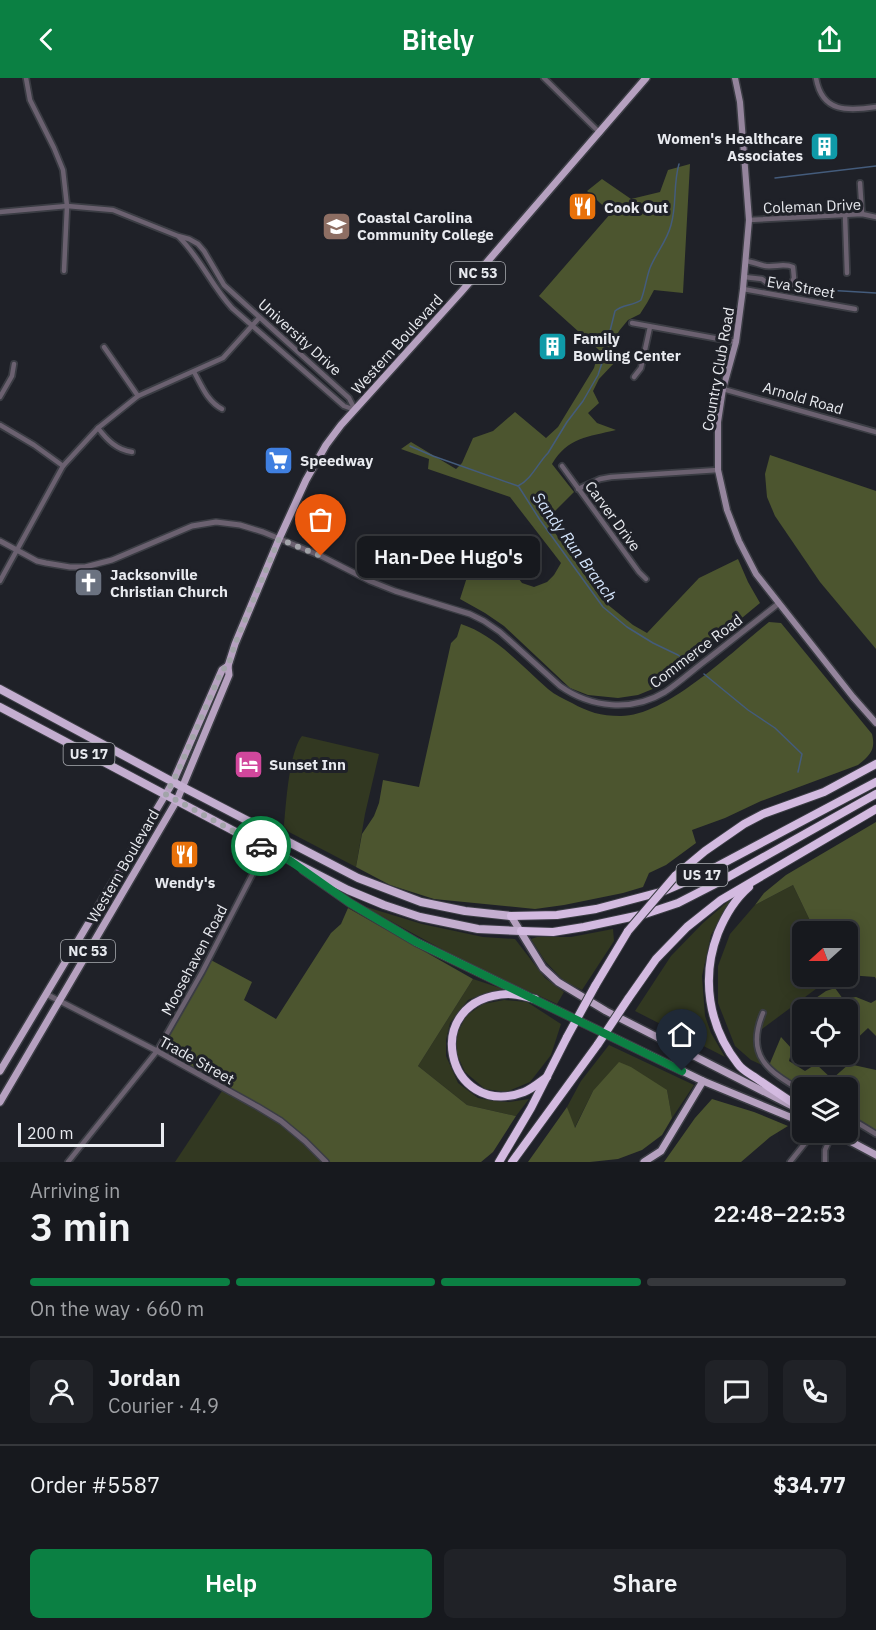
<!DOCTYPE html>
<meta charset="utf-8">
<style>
body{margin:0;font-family:"IBM Plex Sans",sans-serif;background:#202227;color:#f1f3f6;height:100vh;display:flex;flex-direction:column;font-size:22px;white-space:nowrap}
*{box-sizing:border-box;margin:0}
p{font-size:20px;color:#9ea0a4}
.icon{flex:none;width:33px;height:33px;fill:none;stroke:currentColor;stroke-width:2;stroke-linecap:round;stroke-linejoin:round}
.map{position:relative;height:1084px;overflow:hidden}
.panel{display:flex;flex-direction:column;background:#17191e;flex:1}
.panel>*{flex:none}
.needle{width:39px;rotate:249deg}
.buttons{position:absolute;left:792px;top:843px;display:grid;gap:12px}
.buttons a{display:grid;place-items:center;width:66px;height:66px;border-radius:9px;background:#17191e;box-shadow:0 3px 15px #0003,0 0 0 2px #36383c;font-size:30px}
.scale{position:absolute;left:18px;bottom:15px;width:146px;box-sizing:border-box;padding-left:6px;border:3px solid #e8eaef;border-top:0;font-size:16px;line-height:21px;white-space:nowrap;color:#e8eaef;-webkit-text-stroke:4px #1f2128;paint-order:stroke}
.pin{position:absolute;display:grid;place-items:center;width:51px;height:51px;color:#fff;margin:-62px -26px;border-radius:50% 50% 50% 0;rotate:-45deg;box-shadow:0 0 6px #0007}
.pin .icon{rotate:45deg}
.courier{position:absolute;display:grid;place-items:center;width:60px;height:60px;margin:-30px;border:4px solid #0b8043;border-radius:50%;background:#fff;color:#222;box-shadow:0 2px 8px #0007}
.bubble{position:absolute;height:42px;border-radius:9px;background:#17191e;box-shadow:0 3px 15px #0003,0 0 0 2px #36383c;font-size:20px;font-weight:600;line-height:42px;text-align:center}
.headline em{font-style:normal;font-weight:600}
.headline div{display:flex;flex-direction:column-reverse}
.headline{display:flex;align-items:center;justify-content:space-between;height:102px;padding:0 30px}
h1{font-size:39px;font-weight:600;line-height:45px}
.bar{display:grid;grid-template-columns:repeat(4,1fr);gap:9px 6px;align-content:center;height:72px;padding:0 30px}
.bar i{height:8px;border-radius:4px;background:#36383c}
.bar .on{background:#0b8043}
.bar p{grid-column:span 4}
.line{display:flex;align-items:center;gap:15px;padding:0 30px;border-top:2px solid #36383c}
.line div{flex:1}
.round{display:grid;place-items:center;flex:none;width:63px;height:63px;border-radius:9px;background:#202227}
.primary-button{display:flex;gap:12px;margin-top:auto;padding:12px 30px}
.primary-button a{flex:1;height:69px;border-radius:9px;background:#0b8043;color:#fff;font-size:24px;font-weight:600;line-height:69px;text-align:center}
.primary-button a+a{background:#202227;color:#f1f3f6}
header{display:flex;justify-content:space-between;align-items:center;height:78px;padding:0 30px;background:#0b8043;color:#fff;font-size:27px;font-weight:600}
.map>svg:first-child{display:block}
.green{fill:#323821}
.forest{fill:#4c552f}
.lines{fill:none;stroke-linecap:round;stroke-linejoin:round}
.stream{stroke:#445c7c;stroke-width:1.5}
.minor-casing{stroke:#3b3d44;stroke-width:8}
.tertiary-casing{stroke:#3b3d44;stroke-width:8}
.secondary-casing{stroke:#3b3d44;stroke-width:9}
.primary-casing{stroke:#3b3d44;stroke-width:10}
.trunk-casing{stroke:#3b3d44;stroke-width:10}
.motorway-casing{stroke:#3b3d44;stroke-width:10}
.minor{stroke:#6b6170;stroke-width:4.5}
.tertiary{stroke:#6b6170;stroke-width:5}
.secondary{stroke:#95859d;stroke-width:6}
.primary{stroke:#b6a1c0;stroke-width:7}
.trunk{stroke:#c4aed0;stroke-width:8}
.motorway{stroke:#d3bae0;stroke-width:8}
.motorway-bridge-casing{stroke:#3b3d44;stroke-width:10;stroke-linecap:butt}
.motorway-bridge{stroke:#d3bae0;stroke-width:8}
.done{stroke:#a2a4a9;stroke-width:6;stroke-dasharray:0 10.8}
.route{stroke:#0b8043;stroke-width:8}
.labels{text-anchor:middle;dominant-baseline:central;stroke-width:6;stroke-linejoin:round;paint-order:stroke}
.shield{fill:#1f2128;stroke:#acaeb3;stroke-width:1.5}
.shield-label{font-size:14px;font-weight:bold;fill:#e8eaef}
.poi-label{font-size:15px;font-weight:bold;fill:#e8eaef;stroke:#1f2128;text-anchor:start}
.street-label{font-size:15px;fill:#e8eaef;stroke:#1f2128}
.water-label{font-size:16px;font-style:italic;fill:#d5e6fd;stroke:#1f2128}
</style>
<header><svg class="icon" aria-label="back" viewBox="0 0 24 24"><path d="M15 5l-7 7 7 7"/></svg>Bitely<svg class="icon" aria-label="share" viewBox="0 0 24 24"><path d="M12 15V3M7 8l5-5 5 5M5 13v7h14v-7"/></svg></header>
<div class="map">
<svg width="876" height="1084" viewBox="0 0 876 1084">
<rect width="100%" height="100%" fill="#1f2128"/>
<g class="green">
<path d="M302,658L379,676L365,736L356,789L289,754L284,748C286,726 289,674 302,658Z"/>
<polygon points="793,807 815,853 802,854 802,898 832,899 758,954 759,978 768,990 751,982 735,968 718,925 718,888 730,856 755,827"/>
<polygon points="732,820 711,857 702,898 705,938 711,955 725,979 635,933 671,878 703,845"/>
<polygon points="363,828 422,846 483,859 515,861 545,900 564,914 557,926 467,885"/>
<polygon points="613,851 614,863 582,912 564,903 545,883 531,861 537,859 571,859"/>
<polygon points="473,901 503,911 483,916 468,922 450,945 446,962 446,978 458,1005 478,1020 494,1023 509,1024 529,1021 516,1038 467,1027 418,988"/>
<polygon points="504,922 527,924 561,946 551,977 530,1004 506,1014 485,1011 465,994 455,972 458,954 466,938 483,926"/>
<polygon points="609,967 694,1007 672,1040 667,1012 593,1013 574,1051 567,1029 581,1003"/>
<polygon points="224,1010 281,1043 326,1084 175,1084"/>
</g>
<g class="forest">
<path d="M690,86L683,215L654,212L647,225L640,236L628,242L619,253L612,267L616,283L599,301L593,313L599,325L588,335L597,345L616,352C588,359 568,359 552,386L574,414L546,442L602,522L633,547L647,555L699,500L738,481L748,504L760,525L660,608L638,617L618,620L588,617L570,610L504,548L485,535L460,521L476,471L484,459H488L522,505L534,509L547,504L554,497L561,485L510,419L428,391L429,381L401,371L411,364L456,391L462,385L473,360L493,353L515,334L546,360L558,349L594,290L599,272L539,218L611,135L587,113L602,101L631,121L660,114L668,92Z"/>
<polygon points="770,377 876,413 876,571 820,504 775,438 767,419 765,396"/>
<path d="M769,544L781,545L872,656C876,672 870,677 858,687L761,723L725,740L692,752L696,765L666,787L649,795L643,809L623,815L564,827L535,831L434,821L390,807L356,789L362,756L374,738L379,725L383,702L419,709L451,565L457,559L461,546C495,557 522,588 548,611C555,617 564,621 572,625C588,634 601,638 620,638C666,639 733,573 769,544Z"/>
<polygon points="876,744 876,901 875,899 848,897 848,854 815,853 793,807 755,827 764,815 786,797"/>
<polygon points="348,830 473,901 418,988 467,1027 516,1038 493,1074 481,1084 326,1084 281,1043 157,973 209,881 252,904 244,922 276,941 331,855 341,846"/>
<polygon points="835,910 843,921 856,919 871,925 876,922 876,958 868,950 848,969 848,932 805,931 803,929 826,913"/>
<polygon points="781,959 792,971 789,983 805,993 816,986 832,1001 849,986 876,992 876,1056 848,1039 848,1010 802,1010 802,1013 768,990"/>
<polygon points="619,984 631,989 667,1012 672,1040 662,1057 642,1072 618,1081 590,1084 528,1084 567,1029 575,1050 593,1013"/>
<polygon points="712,1021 754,1034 788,1048 770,1059 741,1084 664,1084 695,1040"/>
</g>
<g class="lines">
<g class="stream">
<polyline points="775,100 876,88"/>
<polyline points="809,211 876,215"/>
<polyline points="410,368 433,378 518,408"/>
<path d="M518,408C531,402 538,385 548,375L567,344L583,323L598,297L602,285L615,233C622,226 633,228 641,222C645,212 646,201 650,190C656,175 667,163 671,147C677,127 673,106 679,86"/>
<polyline points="519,409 540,442 603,529 627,549 653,565 678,577 689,585"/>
<polyline points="704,596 748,632 775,650 802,676 798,694"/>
</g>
<defs>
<g id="minor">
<polyline points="26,0 30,22 54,70 63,92 67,128 64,193"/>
<polyline points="544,0 600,55"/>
<path d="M816,0C822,35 848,33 876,29"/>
<polyline points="860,105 862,136"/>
<polyline points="0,134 67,128 113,132 178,158 189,161 198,166 204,173 224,207 349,320 355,332"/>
<polyline points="845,137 847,195"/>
<polyline points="749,142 862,136 876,139"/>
<path d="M179,159C201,181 211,207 232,230L344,328L355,332"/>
<path d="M744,199L762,201L771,208L790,209L794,200L793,189C784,185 776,189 766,188C760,187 753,184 746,183"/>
<polyline points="743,211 855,231"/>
<polyline points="632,245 736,264"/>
<polyline points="104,269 138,318"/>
<path d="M194,294C202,308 207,323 222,331"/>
<polyline points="634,299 641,290 650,249"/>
<polyline points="723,311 876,354"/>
<polyline points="0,319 12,298 14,286"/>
<polyline points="0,347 34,367 63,388"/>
<path d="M98,350C107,362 117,372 132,374"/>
<polyline points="562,388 639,494 646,501"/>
<polyline points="578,411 600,401 611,399 718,392"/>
<polyline points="0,503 63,388 98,350 138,318 223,280 259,240"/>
<path d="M763,935C745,978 768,993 802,1013"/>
<polyline points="848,1039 876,1056"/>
<polyline points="68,1084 157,973 202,894 266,770"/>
<polyline points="790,1084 814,1054"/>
<polyline points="825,1084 825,1072 833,1054"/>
</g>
<g id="tertiary">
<path d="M0,463L37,483L46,485L70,489H85L112,482L192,448L216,444L240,447L263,454L321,478L370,503L395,513L470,536L484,543L500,554L560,608C591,630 632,634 665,614C680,604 694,591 709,580C732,562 755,544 778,526"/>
<polyline points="46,916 157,973 258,1029 281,1043 305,1063 326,1084"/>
</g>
<polyline id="secondary" points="735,0 740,24 749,142 743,211 736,264 723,311 718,344 718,392 727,432 739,463 756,496 853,619 876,645"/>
<g id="primary">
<polyline points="303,792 350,825 416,864 703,1003 802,1044"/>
<polyline points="511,838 543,890 558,904 606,933 792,1028"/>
<polyline points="0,993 173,704 222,592 228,588"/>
<polyline points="0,1024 177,722 229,597 228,588 235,566 279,461 306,402 326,367 341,347 462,213 646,0"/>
<polyline points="833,1054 876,1077"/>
<polyline points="644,1084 661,1073 703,1003"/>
</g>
<g id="trunk">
<polyline points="0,611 173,704 358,800 421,824 465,833 511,838"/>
<polyline points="0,629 266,770 348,812 384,827 420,839 478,851 521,853"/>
</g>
<g id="motorway">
<polyline points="675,798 705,773 744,746 763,736 824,714 876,686"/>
<path d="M749,809C735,821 725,838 718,855C701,899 708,948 738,986C742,992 750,996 756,1000C772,1011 787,1021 802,1031"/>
<polyline points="511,838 557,837 596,831 664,813 699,798 876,704"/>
<polyline points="521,853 553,854 584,849 645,836 678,825 721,803 876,716"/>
<polyline points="595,908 628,853"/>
<path d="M535,921C526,919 517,916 508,916C418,920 446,1043 524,1014C532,1011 540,1004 547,999"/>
<polyline points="628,921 656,881 687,849 721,822 876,731"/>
<polyline points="499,1084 531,1030 567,959"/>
<polyline points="512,1084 598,966"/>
</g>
</defs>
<use href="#minor" class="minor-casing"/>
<use href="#tertiary" class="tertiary-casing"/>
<use href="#secondary" class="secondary-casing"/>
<use href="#primary" class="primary-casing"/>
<use href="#trunk" class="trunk-casing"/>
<use href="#motorway" class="motorway-casing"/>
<use href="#minor" class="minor"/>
<use href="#tertiary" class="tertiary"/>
<use href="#secondary" class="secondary"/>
<use href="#primary" class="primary"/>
<use href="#trunk" class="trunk"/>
<use href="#motorway" class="motorway"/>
<defs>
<g id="motorway-bridge">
<polyline points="628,853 675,798"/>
<polyline points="567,959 595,908"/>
<polyline points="598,966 628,921"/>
</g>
</defs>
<use href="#motorway-bridge" class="motorway-bridge-casing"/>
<use href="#motorway-bridge" class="motorway-bridge"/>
</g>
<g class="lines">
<polyline class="done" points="261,768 165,716 173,704 179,691 222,592 228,588 235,566 279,461 321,478"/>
<polyline class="route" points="261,768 289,782 350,825 416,864 682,993"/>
</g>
<defs>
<symbol id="building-square" viewBox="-11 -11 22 22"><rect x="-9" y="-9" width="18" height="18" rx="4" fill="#0f9aa8" stroke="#1f2128"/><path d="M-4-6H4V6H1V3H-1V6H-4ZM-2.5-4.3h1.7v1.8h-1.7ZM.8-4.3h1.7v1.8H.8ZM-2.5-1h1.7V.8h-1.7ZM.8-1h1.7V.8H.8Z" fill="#fff"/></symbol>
<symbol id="restaurant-square" viewBox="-11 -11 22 22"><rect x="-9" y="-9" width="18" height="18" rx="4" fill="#e8710a" stroke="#1f2128"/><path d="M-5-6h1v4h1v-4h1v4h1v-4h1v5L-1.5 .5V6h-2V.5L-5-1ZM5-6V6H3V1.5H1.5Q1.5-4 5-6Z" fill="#fff"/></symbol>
<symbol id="university-square" viewBox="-11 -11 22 22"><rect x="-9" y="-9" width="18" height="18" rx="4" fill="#8d6e63" stroke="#1f2128"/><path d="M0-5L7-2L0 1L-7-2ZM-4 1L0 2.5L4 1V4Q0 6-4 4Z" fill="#fff"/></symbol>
<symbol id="supermarket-square" viewBox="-11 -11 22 22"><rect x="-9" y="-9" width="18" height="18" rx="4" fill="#3f7fe0" stroke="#1f2128"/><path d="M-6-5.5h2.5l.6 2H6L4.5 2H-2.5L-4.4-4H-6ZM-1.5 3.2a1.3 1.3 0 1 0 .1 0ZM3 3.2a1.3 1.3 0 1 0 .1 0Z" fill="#fff"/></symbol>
<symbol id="church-square" viewBox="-11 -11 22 22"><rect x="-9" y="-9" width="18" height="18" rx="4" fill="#6b7280" stroke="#1f2128"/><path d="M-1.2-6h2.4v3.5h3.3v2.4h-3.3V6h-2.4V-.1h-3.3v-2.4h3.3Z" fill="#fff"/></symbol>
<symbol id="hotel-square" viewBox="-11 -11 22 22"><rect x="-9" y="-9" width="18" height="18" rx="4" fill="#d1479c" stroke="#1f2128"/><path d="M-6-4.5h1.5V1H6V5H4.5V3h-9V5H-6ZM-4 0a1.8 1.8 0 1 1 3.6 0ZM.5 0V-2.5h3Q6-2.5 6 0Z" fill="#fff"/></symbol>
</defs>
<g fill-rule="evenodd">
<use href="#building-square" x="808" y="52" width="33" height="33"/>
<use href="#restaurant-square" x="566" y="112" width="33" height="33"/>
<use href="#university-square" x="320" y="132" width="33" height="33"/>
<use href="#building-square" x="536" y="252" width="33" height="33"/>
<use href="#supermarket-square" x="262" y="366" width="33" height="33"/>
<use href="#church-square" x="72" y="488" width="33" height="33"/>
<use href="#hotel-square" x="232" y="670" width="33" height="33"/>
<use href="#restaurant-square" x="168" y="760" width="33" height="33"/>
</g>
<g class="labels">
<g class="shield">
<rect x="451" y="184" width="54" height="22" rx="4.5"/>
<rect x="63.5" y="665" width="51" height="22" rx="4.5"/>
<rect x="676.5" y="786" width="51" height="22" rx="4.5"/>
<rect x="61" y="862" width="54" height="22" rx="4.5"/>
</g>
<g class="shield-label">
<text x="478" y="195">NC 53</text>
<text x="89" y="676">US 17</text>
<text x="702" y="797">US 17</text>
<text x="88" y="873">NC 53</text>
</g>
<g class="poi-label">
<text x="803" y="60" text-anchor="end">Women's Healthcare<tspan x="803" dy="17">Associates</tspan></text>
<text x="604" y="129">Cook Out</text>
<text x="357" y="139">Coastal Carolina<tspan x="357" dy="17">Community College</tspan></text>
<text x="573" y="260">Family<tspan x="573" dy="17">Bowling Center</tspan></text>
<text x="300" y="382">Speedway</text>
<text x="110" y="496">Jacksonville<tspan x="110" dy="17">Christian Church</tspan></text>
<text x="269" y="686">Sunset Inn</text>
<text x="185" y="804" text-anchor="middle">Wendy's</text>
</g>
<g class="street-label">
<text transform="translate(812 128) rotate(-2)">Coleman Drive</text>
<text transform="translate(801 209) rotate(10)">Eva Street</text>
<text transform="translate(300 259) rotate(42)">University Drive</text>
<text transform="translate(397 266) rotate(-48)">Western Boulevard</text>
<text transform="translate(718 291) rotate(-80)">Country Club Road</text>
<text transform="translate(803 320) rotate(16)">Arnold Road</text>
<text transform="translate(613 438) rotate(54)">Carver Drive</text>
<text transform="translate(696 573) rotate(-37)">Commerce Road</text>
<text transform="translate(123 788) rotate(-60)">Western Boulevard</text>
<text transform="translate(194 882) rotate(-62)">Moosehaven Road</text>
<text transform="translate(197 982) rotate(29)">Trade Street</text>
</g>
<g class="water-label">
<text transform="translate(575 469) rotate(54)">Sandy Run Branch</text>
</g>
</g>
</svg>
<div class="buttons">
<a><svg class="needle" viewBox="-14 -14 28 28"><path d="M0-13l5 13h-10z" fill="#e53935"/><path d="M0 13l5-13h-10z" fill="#9ea0a4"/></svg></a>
<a><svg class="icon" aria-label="locate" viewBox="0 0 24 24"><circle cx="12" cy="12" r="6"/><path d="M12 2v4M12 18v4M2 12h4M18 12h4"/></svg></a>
<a><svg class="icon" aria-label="layers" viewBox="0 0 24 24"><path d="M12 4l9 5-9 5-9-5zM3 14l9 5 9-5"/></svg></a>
</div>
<div class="scale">200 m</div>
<div class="pin" style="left:321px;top:478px;background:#ea580c"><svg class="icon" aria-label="bag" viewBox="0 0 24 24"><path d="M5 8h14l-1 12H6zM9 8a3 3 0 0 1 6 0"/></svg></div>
<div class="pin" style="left:682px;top:993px;background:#1f2937"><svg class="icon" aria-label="home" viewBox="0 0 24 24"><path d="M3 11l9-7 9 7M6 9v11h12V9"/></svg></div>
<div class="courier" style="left:261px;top:768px"><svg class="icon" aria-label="car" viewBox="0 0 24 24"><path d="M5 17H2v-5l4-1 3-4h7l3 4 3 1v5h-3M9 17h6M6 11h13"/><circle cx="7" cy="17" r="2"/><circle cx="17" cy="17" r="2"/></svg></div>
<div class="bubble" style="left:357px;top:458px;width:183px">Han-Dee Hugo's</div>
</div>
<section class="panel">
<div class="headline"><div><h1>3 min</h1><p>Arriving in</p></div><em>22:48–22:53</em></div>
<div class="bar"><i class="on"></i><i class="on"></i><i class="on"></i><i></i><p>On the way · 660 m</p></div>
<div class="line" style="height:108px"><a class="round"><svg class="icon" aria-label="person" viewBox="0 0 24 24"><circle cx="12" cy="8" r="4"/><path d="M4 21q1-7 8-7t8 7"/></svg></a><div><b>Jordan</b><p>Courier · 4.9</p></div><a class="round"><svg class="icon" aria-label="chat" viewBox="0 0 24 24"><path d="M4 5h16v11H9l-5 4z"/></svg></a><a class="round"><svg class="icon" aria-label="phone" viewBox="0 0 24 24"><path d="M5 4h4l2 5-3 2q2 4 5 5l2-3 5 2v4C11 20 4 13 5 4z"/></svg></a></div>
<div class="line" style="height:78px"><div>Order #5587</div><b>$34.77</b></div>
<div class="primary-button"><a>Help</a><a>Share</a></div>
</section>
